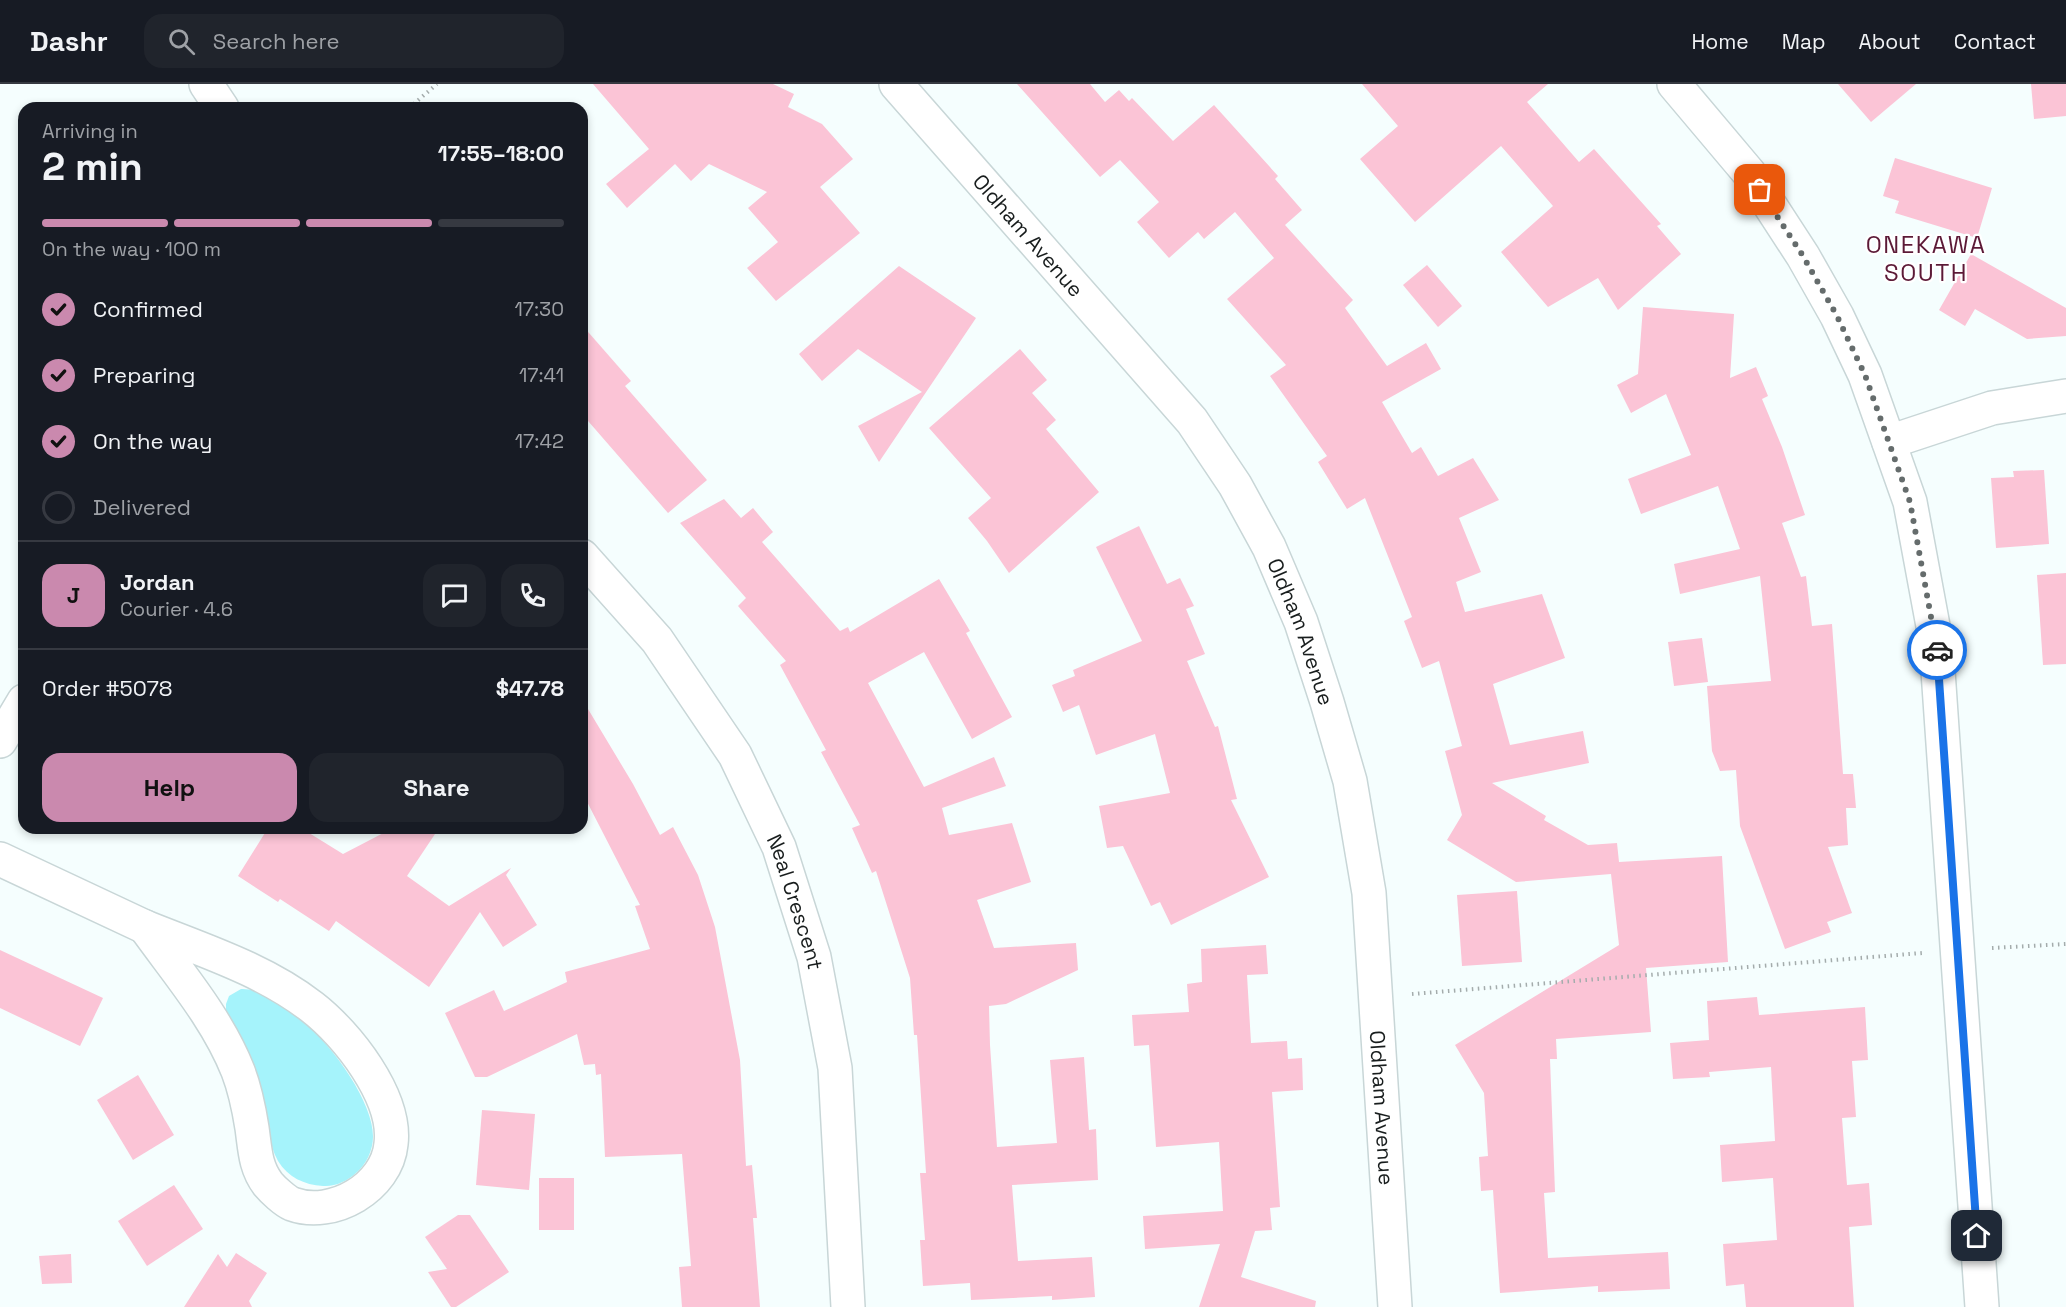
<!DOCTYPE html>
<meta charset="utf-8">
<style>
body{margin:0;font-family:"Space Grotesk",sans-serif;background:#20242c;color:#f1f3f6;height:100vh;display:flex;flex-direction:column;font-size:22px;white-space:nowrap}
*{box-sizing:border-box;margin:0}
p{font-size:20px;color:#9ea1a6}
.icon{flex:none;width:33px;height:33px;fill:none;stroke:currentColor;stroke-width:2;stroke-linecap:round;stroke-linejoin:round}
.map{position:relative;flex:1;overflow:hidden}
.side{position:absolute;left:18px;top:18px;width:570px;height:732px;display:flex;flex-direction:column;background:#171b24;border-radius:18px;box-shadow:0 3px 9px #0003}
.side>*{flex:none}
.pin{position:absolute;display:grid;place-items:center;width:51px;height:51px;color:#fff;margin:-26px;border-radius:12px;box-shadow:0 3px 9px #0006}
.courier{position:absolute;display:grid;place-items:center;width:60px;height:60px;margin:-30px;border:4px solid #1a73e8;border-radius:50%;background:#fff;color:#222;box-shadow:0 2px 8px #0007}
.summary em{font-style:normal;font-weight:700}
.summary div{display:flex;flex-direction:column-reverse}
.summary{display:flex;align-items:center;justify-content:space-between;height:102px;padding:0 24px}
h1{font-size:39px;font-weight:700;line-height:45px}
.bar{display:grid;grid-template-columns:repeat(4,1fr);gap:9px 6px;align-content:center;height:72px;padding:0 24px}
.bar i{height:8px;border-radius:4px;background:#363941}
.bar .selected{background:#ca89ae}
.bar p{grid-column:span 4}
.line{display:flex;align-items:center;gap:15px;padding:0 24px;border-top:2px solid #363941}
.line div{flex:1}
.round{display:grid;place-items:center;flex:none;width:63px;height:63px;border-radius:18px;background:#20242c}
ol{padding:0 24px;list-style:none}
li{display:flex;align-items:center;gap:18px;height:66px}
li p{margin-inline-start:auto}
li .icon{padding:6px;border-radius:50%;background:#ca89ae;color:#111;stroke-width:4}
li:last-child{color:#9ea1a6}
li i{width:33px;height:33px;border:3px solid #363941;border-radius:50%}
.primary-button{display:flex;gap:12px;margin-top:auto;padding:12px 24px}
.primary-button a{flex:1;height:69px;border-radius:18px;background:#ca89ae;color:#111;font-size:24px;font-weight:700;line-height:69px;text-align:center}
.primary-button a+a{background:#20242c;color:#f1f3f6}
header{display:flex;align-items:center;gap:36px;box-sizing:border-box;height:84px;padding:0 30px;background:#171b24;border-bottom:2px solid #363941}
header strong{font-size:28px}
nav{display:flex;gap:33px;margin-inline-start:auto;font-size:21px}
.search{width:420px;height:54px;background:#20242c;display:flex;align-items:center;gap:15px;box-sizing:border-box;padding:0 21px;border-radius:18px;color:#9ea1a6;font-size:22px}
.map>svg:first-child{display:block}
.green{fill:#a5f3fb}
.building{fill:#fbc4d6}
.lines{fill:none;stroke-linecap:round;stroke-linejoin:round}
.minor-casing{stroke:#c8d6d7;stroke-width:36}
.path{stroke:#a4acac;stroke-width:4;stroke-dasharray:1.5 4.5;stroke-linecap:butt}
.minor{stroke:#fff;stroke-width:33}
.done{stroke:#656c6c;stroke-width:6;stroke-dasharray:0 10.8}
.route{stroke:#1a73e8;stroke-width:8}
.labels{text-anchor:middle;dominant-baseline:central;stroke-width:4.5;stroke-linejoin:round;paint-order:stroke}
.street-label{font-size:21px;fill:#181d1d;stroke:#fff}
.quarter-label{font-size:24px;letter-spacing:1.5px;fill:#5c1a37;stroke:#fff}
</style>
<header>
<strong>Dashr</strong>
<div class="search"><svg class="icon" aria-label="search" viewBox="0 0 24 24"><circle cx="10" cy="10" r="6"/><path d="M15 15l6 6"/></svg>Search here</div>
<nav><a>Home</a><a>Map</a><a>About</a><a>Contact</a></nav>
</header>
<div class="map">
<svg width="2066" height="1223" viewBox="0 0 2066 1223">
<rect width="100%" height="100%" fill="#f5fefe"/>
<path class="green" d="M241,905C291,903 374,1005 373,1053C373,1066 366,1081 356,1089C347,1097 335,1103 323,1102C304,1101 288,1093 278,1077C268,1060 269,1037 264,1019C255,990 238,959 226,931V920L229,912Z"/>
<g class="building">
<polygon points="593,0 773,0 794,10 788,23 822,40 853,75 820,103 860,149 776,217 747,184 778,158 748,124 767,108 709,80 691,97 675,80 627,124 606,100 649,65"/>
<polygon points="1017,0 1090,0 1105,18 1119,6 1129,17 1132,14 1173,57 1214,21 1278,92 1275,95 1302,126 1285,141 1353,216 1345,224 1387,282 1426,259 1441,285 1382,318 1412,369 1421,363 1438,392 1473,374 1499,416 1459,434 1481,488 1456,498 1465,528 1542,510 1565,574 1493,600 1510,661 1583,647 1589,679 1492,699 1546,732 1544,736 1588,761 1617,759 1619,778 1722,772 1728,878 1646,884 1651,948 1556,955 1557,975 1550,975 1555,1108 1544,1109 1548,1174 1668,1168 1670,1205 1598,1208 1598,1202 1500,1209 1493,1106 1481,1107 1479,1073 1488,1072 1484,1009 1455,961 1619,861 1611,790 1516,798 1447,756 1462,731 1445,667 1462,662 1439,577 1422,584 1404,537 1412,533 1365,414 1347,425 1318,378 1327,372 1270,292 1286,281 1227,215 1274,174 1235,128 1204,155 1198,148 1169,174 1137,138 1159,118 1120,76 1100,93"/>
<polygon points="1362,0 1548,0 1527,18 1579,78 1594,65 1661,140 1657,142 1681,170 1618,226 1598,194 1548,223 1501,168 1553,122 1501,62 1415,138 1360,75 1398,42"/>
<polygon points="1838,0 1916,0 1871,38"/>
<polygon points="2031,0 2066,0 2066,32 2034,35"/>
<polygon points="1895,74 1992,104 1977,154 1895,129 1899,117 1883,112"/>
<polygon points="1971,170 2066,224 2066,252 2027,255 1975,225 1965,242 1939,226"/>
<polygon points="1427,181 1462,222 1438,243 1403,201"/>
<polygon points="899,182 976,234 879,378 858,342 922,308 858,265 822,297 799,270"/>
<polygon points="1643,223 1734,230 1730,294 1756,283 1768,312 1762,315 1782,363 1805,431 1782,439 1801,493 1806,492 1812,542 1832,540 1843,690 1853,690 1856,724 1846,724 1848,761 1828,763 1852,829 1827,838 1831,848 1785,865 1740,742 1736,686 1720,687 1712,667 1707,602 1771,597 1760,492 1680,510 1674,480 1740,465 1718,402 1641,430 1628,395 1691,371 1666,310 1631,329 1617,301 1638,290"/>
<polygon points="582,241 631,297 625,302 707,396 668,429 582,330"/>
<polygon points="1020,265 1047,296 1032,309 1056,336 1046,345 1099,408 1009,489 987,457 968,434 991,414 929,344"/>
<polygon points="2044,386 2049,460 1996,464 1991,394 2014,393 2013,387"/>
<polygon points="724,415 741,434 753,424 773,448 762,458 840,547 848,543 850,548 939,495 970,547 966,549 1012,633 972,655 924,568 868,599 924,703 994,673 1006,702 942,724 949,751 1012,739 1031,798 977,816 994,864 1076,859 1078,886 1006,920 989,922 990,961 997,1063 1057,1059 1050,976 1084,973 1089,1046 1096,1045 1098,1096 1012,1101 1018,1177 1092,1173 1095,1213 1052,1216 1052,1212 971,1216 970,1199 923,1202 920,1156 925,1156 920,1089 926,1089 917,951 914,951 910,894 876,787 872,789 852,744 860,741 821,668 826,666 780,581 786,577 738,522 746,514 680,439"/>
<polygon points="1139,442 1167,500 1180,494 1194,522 1186,525 1205,570 1187,577 1215,643 1218,642 1237,715 1231,716 1269,793 1171,841 1160,818 1151,822 1123,762 1107,764 1099,722 1170,709 1155,650 1096,671 1079,621 1063,628 1052,601 1075,592 1073,586 1142,557 1096,463"/>
<polygon points="2066,489 2066,580 2043,581 2037,491"/>
<polygon points="1702,554 1708,598 1674,602 1668,558"/>
<polygon points="582,615 633,700 660,751 673,743 698,791 715,843 740,976 746,1082 752,1081 757,1134 753,1134 760,1223 682,1223 679,1183 691,1182 682,1070 605,1073 601,990 596,991 595,980 584,981 577,950 487,993 475,993 445,929 494,906 504,927 567,898 565,888 650,865 635,822 640,821 582,708"/>
<polygon points="268,744 301,744 343,770 393,744 439,744 407,792 449,822 511,784 506,791 537,841 503,863 480,828 429,903 336,837 329,847 280,815 278,818 238,792"/>
<polygon points="1517,807 1522,878 1462,882 1457,811"/>
<polygon points="1266,861 1268,890 1247,891 1251,959 1287,957 1288,975 1302,974 1303,1006 1272,1008 1280,1123 1270,1124 1272,1146 1255,1147 1241,1193 1316,1217 1315,1223 1199,1223 1220,1160 1145,1165 1143,1132 1223,1127 1219,1058 1156,1063 1149,961 1134,962 1132,931 1189,928 1187,900 1202,898 1201,865"/>
<polygon points="0,866 103,914 80,962 0,924"/>
<polygon points="1757,913 1759,931 1865,923 1868,976 1852,977 1856,1033 1842,1034 1847,1101 1869,1099 1872,1141 1849,1143 1854,1223 1746,1223 1744,1200 1726,1202 1723,1160 1777,1156 1773,1094 1722,1098 1720,1061 1775,1057 1771,983 1709,988 1710,993 1673,995 1670,959 1709,956 1707,917"/>
<polygon points="138,991 174,1051 133,1076 97,1016"/>
<polygon points="482,1026 535,1030 529,1106 476,1101"/>
<rect x="539" y="1094" width="35" height="52"/>
<polygon points="174,1101 203,1145 147,1182 118,1137"/>
<polygon points="458,1131 470,1131 509,1188 456,1223 451,1223 428,1188 447,1185 425,1153"/>
<polygon points="236,1169 267,1189 249,1217 252,1223 184,1223 218,1170 227,1183"/>
<polygon points="71,1170 72,1199 42,1200 39,1172"/>
</g>
<g class="lines">
<defs>
<g id="minor">
<polyline points="206,0 222,24"/>
<path id="s1" d="M896,0L1192,337L1235,401L1269,463L1301,538L1327,618L1350,697L1369,809L1395,1223"/>
<polyline points="1674,0 1749,89 1803,172 1837,232 1865,291 1910,418 1936,558 1982,1223"/>
<polyline points="1889,358 1992,324 2066,312"/>
<path id="s2" d="M582,472L657,556L735,671L779,763L814,873L835,984L848,1223"/>
<polyline points="0,657 24,617"/>
<polyline points="0,775 145,843"/>
<path d="M145,843C202,866 263,885 312,923C347,950 397,1013 391,1060C387,1103 333,1135 292,1120C285,1117 273,1106 268,1100C255,1083 255,1065 252,1044C249,1025 245,1005 238,987C217,934 178,889 145,843Z"/>
</g>
</defs>
<use href="#minor" class="minor-casing"/>
<g class="path">
<polyline points="409,24 437,0"/>
<polyline points="1992,864 2066,860"/>
<polyline points="1412,910 1922,869"/>
</g>
<use href="#minor" class="minor"/>
</g>
<g class="lines">
<polyline class="done" points="1760,106 1803,172 1837,232 1865,291 1910,418 1937,566"/>
<polyline class="route" points="1937,566 1977,1152"/>
</g>
<g class="labels">
<g class="street-label">
<text stroke="none"><textPath href="#s1" startOffset="201">Oldham Avenue</textPath></text>
<text stroke="none"><textPath href="#s1" startOffset="687">Oldham Avenue</textPath></text>
<text stroke="none"><textPath href="#s2" startOffset="411">Neal Crescent</textPath></text>
<text stroke="none"><textPath href="#s1" startOffset="1173">Oldham Avenue</textPath></text>
</g>
<g class="quarter-label">
<text x="1926" y="160">ONEKAWA<tspan x="1926" dy="28">SOUTH</tspan></text>
</g>
</g>
</svg>
<div class="pin" style="left:1760px;top:106px;background:#ea580c"><svg class="icon" aria-label="bag" viewBox="0 0 24 24"><path d="M5 8h14l-1 12H6zM9 8a3 3 0 0 1 6 0"/></svg></div>
<div class="pin" style="left:1977px;top:1152px;background:#1f2937"><svg class="icon" aria-label="home" viewBox="0 0 24 24"><path d="M3 11l9-7 9 7M6 9v11h12V9"/></svg></div>
<div class="courier" style="left:1937px;top:566px"><svg class="icon" aria-label="car" viewBox="0 0 24 24"><path d="M5 17H2v-5l4-1 3-4h7l3 4 3 1v5h-3M9 17h6M6 11h13"/><circle cx="7" cy="17" r="2"/><circle cx="17" cy="17" r="2"/></svg></div>
<section class="side">
<div class="summary"><div><h1>2 min</h1><p>Arriving in</p></div><em>17:55–18:00</em></div>
<div class="bar"><i class="selected"></i><i class="selected"></i><i class="selected"></i><i></i><p>On the way · 100 m</p></div>
<ol>
<li><svg class="icon" aria-label="check" viewBox="0 0 24 24"><path d="M5 12l5 5 9-10"/></svg>Confirmed<p>17:30</p></li>
<li><svg class="icon" aria-label="check" viewBox="0 0 24 24"><path d="M5 12l5 5 9-10"/></svg>Preparing<p>17:41</p></li>
<li><svg class="icon" aria-label="check" viewBox="0 0 24 24"><path d="M5 12l5 5 9-10"/></svg>On the way<p>17:42</p></li>
<li><i></i>Delivered</li>
</ol>
<div class="line" style="height:108px"><b class="round" style="background:#ca89ae;color:#111">J</b><div><b>Jordan</b><p>Courier · 4.6</p></div><a class="round"><svg class="icon" aria-label="chat" viewBox="0 0 24 24"><path d="M4 5h16v11H9l-5 4z"/></svg></a><a class="round"><svg class="icon" aria-label="phone" viewBox="0 0 24 24"><path d="M5 4h4l2 5-3 2q2 4 5 5l2-3 5 2v4C11 20 4 13 5 4z"/></svg></a></div>
<div class="line" style="height:78px"><div>Order #5078</div><b>$47.78</b></div>
<div class="primary-button"><a>Help</a><a>Share</a></div>
</section>
</div>
